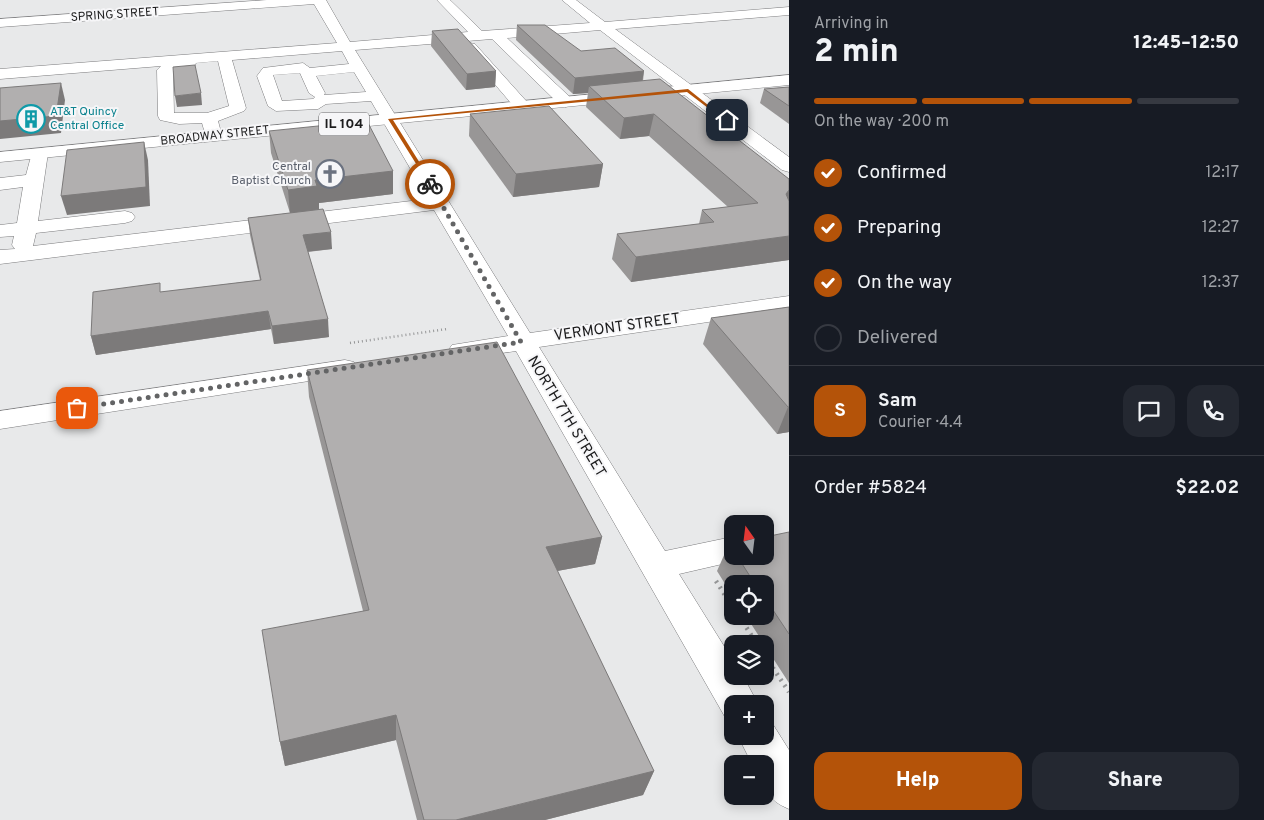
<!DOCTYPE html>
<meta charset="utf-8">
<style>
body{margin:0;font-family:Overpass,sans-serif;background:#242831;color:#f1f3f6;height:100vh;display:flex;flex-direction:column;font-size:19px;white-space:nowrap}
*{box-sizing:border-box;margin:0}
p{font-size:16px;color:#9ea1a6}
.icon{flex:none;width:28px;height:28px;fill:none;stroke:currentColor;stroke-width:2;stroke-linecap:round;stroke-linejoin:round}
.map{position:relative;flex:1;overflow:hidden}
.side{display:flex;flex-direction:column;background:#171b24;width:475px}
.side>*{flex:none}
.needle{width:32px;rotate:346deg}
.fabs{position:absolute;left:724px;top:515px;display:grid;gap:10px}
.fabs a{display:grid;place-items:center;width:50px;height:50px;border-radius:10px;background:#171b24;box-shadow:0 2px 12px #0003;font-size:25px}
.pin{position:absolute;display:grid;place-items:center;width:42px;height:42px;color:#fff;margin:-21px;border-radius:10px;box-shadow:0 2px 8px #0006}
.courier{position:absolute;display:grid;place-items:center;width:50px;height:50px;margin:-25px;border:4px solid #b45309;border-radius:50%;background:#fff;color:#222;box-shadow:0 1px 6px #0007}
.headline em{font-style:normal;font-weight:800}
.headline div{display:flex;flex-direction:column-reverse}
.headline{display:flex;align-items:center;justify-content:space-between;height:85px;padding:0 25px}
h1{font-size:32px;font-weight:800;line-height:38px}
.bar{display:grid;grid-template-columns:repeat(4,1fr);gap:8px 5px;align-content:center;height:60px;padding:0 25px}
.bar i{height:6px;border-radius:4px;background:#363941}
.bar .active{background:#b45309}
.bar p{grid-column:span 4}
.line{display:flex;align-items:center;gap:12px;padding:0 25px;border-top:1px solid #363941}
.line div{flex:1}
.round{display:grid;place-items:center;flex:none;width:52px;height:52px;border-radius:15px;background:#242831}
ol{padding:0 25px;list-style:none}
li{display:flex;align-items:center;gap:15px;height:55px}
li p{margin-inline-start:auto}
li .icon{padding:5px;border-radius:50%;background:#b45309;color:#fff;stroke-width:4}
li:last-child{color:#9ea1a6}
li i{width:28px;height:28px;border:2px solid #363941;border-radius:50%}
.button{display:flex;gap:10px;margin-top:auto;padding:10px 25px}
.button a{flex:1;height:58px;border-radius:15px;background:#b45309;color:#fff;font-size:20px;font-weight:800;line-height:58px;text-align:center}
.button a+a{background:#242831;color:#f1f3f6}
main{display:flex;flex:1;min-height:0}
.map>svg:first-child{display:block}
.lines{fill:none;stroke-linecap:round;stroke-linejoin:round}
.minor-casing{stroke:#7b7b7d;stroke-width:1}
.major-casing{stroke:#7b7b7d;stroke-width:1}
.path-far1{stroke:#969798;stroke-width:2.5;stroke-dasharray:1 3;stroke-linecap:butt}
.path{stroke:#969798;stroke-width:4.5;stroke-dasharray:2 5;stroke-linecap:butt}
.minor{fill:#fff;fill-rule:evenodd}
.major{fill:#fff;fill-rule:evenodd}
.wall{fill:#989696}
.shaded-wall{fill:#7c7a7a}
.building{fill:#b1afaf;stroke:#7c7a7a}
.route{fill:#b45309}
.done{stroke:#636465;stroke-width:5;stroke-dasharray:0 9}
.labels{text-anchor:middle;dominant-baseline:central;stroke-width:4;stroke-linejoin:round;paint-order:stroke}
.far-street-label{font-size:12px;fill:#1c1c1d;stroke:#f6f6f8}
.far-culture-label{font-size:12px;fill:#0d838f;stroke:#f6f6f8;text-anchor:start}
.far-worship-label{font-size:12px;fill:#5b616d;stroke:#f6f6f8;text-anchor:end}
.shield{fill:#f6f6f8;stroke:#5d5d5f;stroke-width:1}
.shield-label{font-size:14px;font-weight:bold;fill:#1c1c1d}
.street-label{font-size:15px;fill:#1c1c1d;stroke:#f6f6f8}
</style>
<main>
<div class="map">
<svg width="789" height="820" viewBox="0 0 789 820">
<rect width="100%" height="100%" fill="#e8e9ea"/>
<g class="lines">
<defs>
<g id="minor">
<path d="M267,0H326L350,42L468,32L437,0H450L482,31L590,23L562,0H576L605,22L789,7V15L615,29L789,157V172L782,170L600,30L507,38L572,99L574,102L566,107L560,105L492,39L355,50L530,333L789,296V310L539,347L665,551L732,537V556H745L744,559L679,574L732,659V676H743L758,704H732V719L725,717L516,351L461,359L452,357L448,351L452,345L508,336L434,210L0,264V250L15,249L12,245L14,236L0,237V225L17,223L23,187L0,190V178L26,175L33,149H45L48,153L38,221L125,211L132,213L135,217L132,221L125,223L36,233L33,246L428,199L371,101L326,104L318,109L276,111L268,106L257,76L263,68L303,63L310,68L349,64L342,51L232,60L246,108L244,111L218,121L222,136L219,140H207L202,123L179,124L160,120L158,116L157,70L161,66L0,79V69L337,43L314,4L0,27V19ZM218,61L229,106L207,113H174L173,71L194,67L196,63ZM354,72L366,92L324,95L325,93L316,76ZM300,73L309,93L315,97L313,99L282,101L273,75Z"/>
<polygon points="470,43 475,44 528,103 530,106 528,109 516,109 463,47"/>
<polygon points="345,360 354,362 358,368 354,374 0,429 0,411"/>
<path d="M765,720L772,723L789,750V809C765,799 765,788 765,764H752L738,736H765Z"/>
</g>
<polygon id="major" points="789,75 789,85 0,162 0,152"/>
</defs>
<use href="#minor" class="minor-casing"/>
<use href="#major" class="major-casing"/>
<polyline class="path-far1" points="350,343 447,329"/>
<g class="path">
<polyline points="716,581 732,606"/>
<polyline points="739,616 757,644"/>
<polyline points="765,656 789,692"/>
</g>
<use href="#minor" class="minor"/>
<use href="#major" class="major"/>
</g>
<g class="wall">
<polygon points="517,25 581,51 644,71 643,81 789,179 789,260 631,282 612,259 617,234 699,224 702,210 728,207 649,136 620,139 586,107 588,93 573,94 516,40"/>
<polygon points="432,31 496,71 495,87 466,90 431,46"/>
<polygon points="789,87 789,124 760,103 764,89"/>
<polygon points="470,114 603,164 599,187 513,197 469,136"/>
<polygon points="269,131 393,171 393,194 319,203 319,209 332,249 308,252 329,337 274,344 271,329 96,355 91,336 162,292 260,280 250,235 248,218 290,213 271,153"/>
<polygon points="789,307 789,432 777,434 703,344 711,318"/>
<polygon points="307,370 602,537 595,564 557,571 654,771 643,795 545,820 417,820 396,740 285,766 280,742 363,611 309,397"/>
<polygon points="789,532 789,683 765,646 765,644 764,644 746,616 765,616 765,584 732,584 732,595 717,571 729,544 732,544 732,556 765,556"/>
</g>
<g class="shaded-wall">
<polygon points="496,71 495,87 466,90 467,74"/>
<polygon points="644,71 641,88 589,86 588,93 573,94 575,78"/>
<polygon points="61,83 65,100 61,133 0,139 0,121"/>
<polygon points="201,93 202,105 177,107 175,96"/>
<polygon points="654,114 649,136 620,139 624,118"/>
<polygon points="144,142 148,160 150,206 67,215 61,196"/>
<polygon points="603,164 599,187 513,197 516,174"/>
<polygon points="393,171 393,194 319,203 319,210 290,214 288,190 315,180"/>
<polygon points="789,190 789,212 786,194"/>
<polygon points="331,232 332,249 304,252 303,235"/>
<polygon points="789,236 789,260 631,282 636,257"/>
<polygon points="268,311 271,329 96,355 91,336"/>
<polygon points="328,319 329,337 274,344 272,326"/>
<polygon points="788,407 789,407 789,432 777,434"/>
<polygon points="602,537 595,564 541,574 546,547"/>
<polygon points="396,715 396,740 285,766 280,742"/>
<polygon points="654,771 643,795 545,820 456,820"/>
</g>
<g class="building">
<polygon points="517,25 545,25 581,51 615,48 644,71 575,78"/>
<polygon points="458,29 496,71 467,74 432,31"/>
<polygon points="195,65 201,93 175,96 173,67"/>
<polygon points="660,79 789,179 789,190 786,194 789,201 789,236 636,257 617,234 714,222 702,210 758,203 654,114 624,118 589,86"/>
<polygon points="61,83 56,116 0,121 0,88"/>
<polygon points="789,87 789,106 764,89"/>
<polygon points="549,106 603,164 516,174 470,114"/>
<polygon points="367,121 393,171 315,180 317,186 288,190 269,131"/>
<polygon points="144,142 146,187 61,196 67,150"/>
<polygon points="323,209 331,232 303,235 328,319 272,326 268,311 91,336 93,292 160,283 160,292 261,280 248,218"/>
<polygon points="789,307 789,407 788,407 711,318"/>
<polygon points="497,342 602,537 546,547 654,771 456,820 424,820 396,715 280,742 262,630 369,610 307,370"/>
<polygon points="789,532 789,634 765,598 765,584 755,584 737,556 765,556 765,537"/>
<polygon points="729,544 732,544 732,550"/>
</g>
<polygon class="route" points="688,89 728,121 725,121 687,92 393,120 433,184 430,186 388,119"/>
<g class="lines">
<polyline class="done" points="77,408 521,342 430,184"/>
</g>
<defs>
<symbol id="building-ring" viewBox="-11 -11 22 22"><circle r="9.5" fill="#f6f6f8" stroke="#0f9aa8" stroke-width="1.5"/><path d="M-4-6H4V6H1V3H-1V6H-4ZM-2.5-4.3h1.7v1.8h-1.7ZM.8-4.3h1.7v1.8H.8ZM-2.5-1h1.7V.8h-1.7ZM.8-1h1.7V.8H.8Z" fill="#0f9aa8"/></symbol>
<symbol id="church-ring" viewBox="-11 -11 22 22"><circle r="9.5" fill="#f6f6f8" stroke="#6b7280" stroke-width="1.5"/><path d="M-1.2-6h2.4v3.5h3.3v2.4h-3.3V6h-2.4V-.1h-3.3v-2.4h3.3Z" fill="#6b7280"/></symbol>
</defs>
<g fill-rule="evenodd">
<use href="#building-ring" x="15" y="103" width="32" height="32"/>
<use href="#church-ring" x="314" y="158" width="32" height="32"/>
</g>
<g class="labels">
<g class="far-street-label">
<text transform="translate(115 15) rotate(-4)">SPRING STREET</text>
<text transform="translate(215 136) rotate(-6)">BROADWAY STREET</text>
</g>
<g class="far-culture-label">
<text x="50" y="112">AT&amp;T Quincy<tspan x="50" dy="14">Central Office</tspan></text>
</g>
<g class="far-worship-label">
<text x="311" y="167">Central<tspan x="311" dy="14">Baptist Church</tspan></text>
</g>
<rect class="shield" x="319" y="112.5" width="50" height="23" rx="4"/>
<g class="shield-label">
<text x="344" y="124">IL 104</text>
</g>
<g class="street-label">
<text transform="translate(617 328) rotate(-8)">VERMONT STREET</text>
<text transform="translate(566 417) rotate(59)">NORTH 7TH STREET</text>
</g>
</g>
</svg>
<div class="fabs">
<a><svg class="needle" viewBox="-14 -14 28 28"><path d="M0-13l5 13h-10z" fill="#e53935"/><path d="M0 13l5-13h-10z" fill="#9ea1a6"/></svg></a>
<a><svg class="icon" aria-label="locate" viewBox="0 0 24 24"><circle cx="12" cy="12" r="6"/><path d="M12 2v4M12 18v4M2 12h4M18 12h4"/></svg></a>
<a><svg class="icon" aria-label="layers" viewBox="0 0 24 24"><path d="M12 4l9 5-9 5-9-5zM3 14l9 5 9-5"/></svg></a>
<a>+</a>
<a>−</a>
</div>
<div class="pin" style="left:77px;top:408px;background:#ea580c"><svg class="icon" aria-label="bag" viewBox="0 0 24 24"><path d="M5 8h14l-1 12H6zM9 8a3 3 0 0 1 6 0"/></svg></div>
<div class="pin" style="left:727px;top:120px;background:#1f2937"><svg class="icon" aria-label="home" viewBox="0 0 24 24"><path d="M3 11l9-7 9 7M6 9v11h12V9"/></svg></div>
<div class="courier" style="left:430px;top:184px"><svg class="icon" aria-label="bike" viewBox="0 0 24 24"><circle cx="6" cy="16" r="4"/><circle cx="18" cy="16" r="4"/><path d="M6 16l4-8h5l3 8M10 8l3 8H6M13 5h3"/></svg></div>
</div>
<section class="side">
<div class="headline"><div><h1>2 min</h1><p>Arriving in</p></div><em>12:45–12:50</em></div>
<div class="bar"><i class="active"></i><i class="active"></i><i class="active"></i><i></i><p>On the way · 200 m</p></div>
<ol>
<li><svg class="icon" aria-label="check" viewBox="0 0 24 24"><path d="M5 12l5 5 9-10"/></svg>Confirmed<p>12:17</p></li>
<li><svg class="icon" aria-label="check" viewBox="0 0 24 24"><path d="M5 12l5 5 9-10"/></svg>Preparing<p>12:27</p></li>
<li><svg class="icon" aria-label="check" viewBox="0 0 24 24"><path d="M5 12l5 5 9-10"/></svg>On the way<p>12:37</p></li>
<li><i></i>Delivered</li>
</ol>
<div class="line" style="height:90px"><b class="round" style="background:#b45309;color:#fff">S</b><div><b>Sam</b><p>Courier · 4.4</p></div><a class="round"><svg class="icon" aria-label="chat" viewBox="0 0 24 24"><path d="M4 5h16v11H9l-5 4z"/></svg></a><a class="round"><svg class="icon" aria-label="phone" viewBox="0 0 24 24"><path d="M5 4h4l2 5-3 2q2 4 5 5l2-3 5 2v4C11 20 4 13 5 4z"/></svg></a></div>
<div class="line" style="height:65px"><div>Order #5824</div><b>$22.02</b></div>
<div class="button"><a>Help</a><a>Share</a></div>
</section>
</main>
